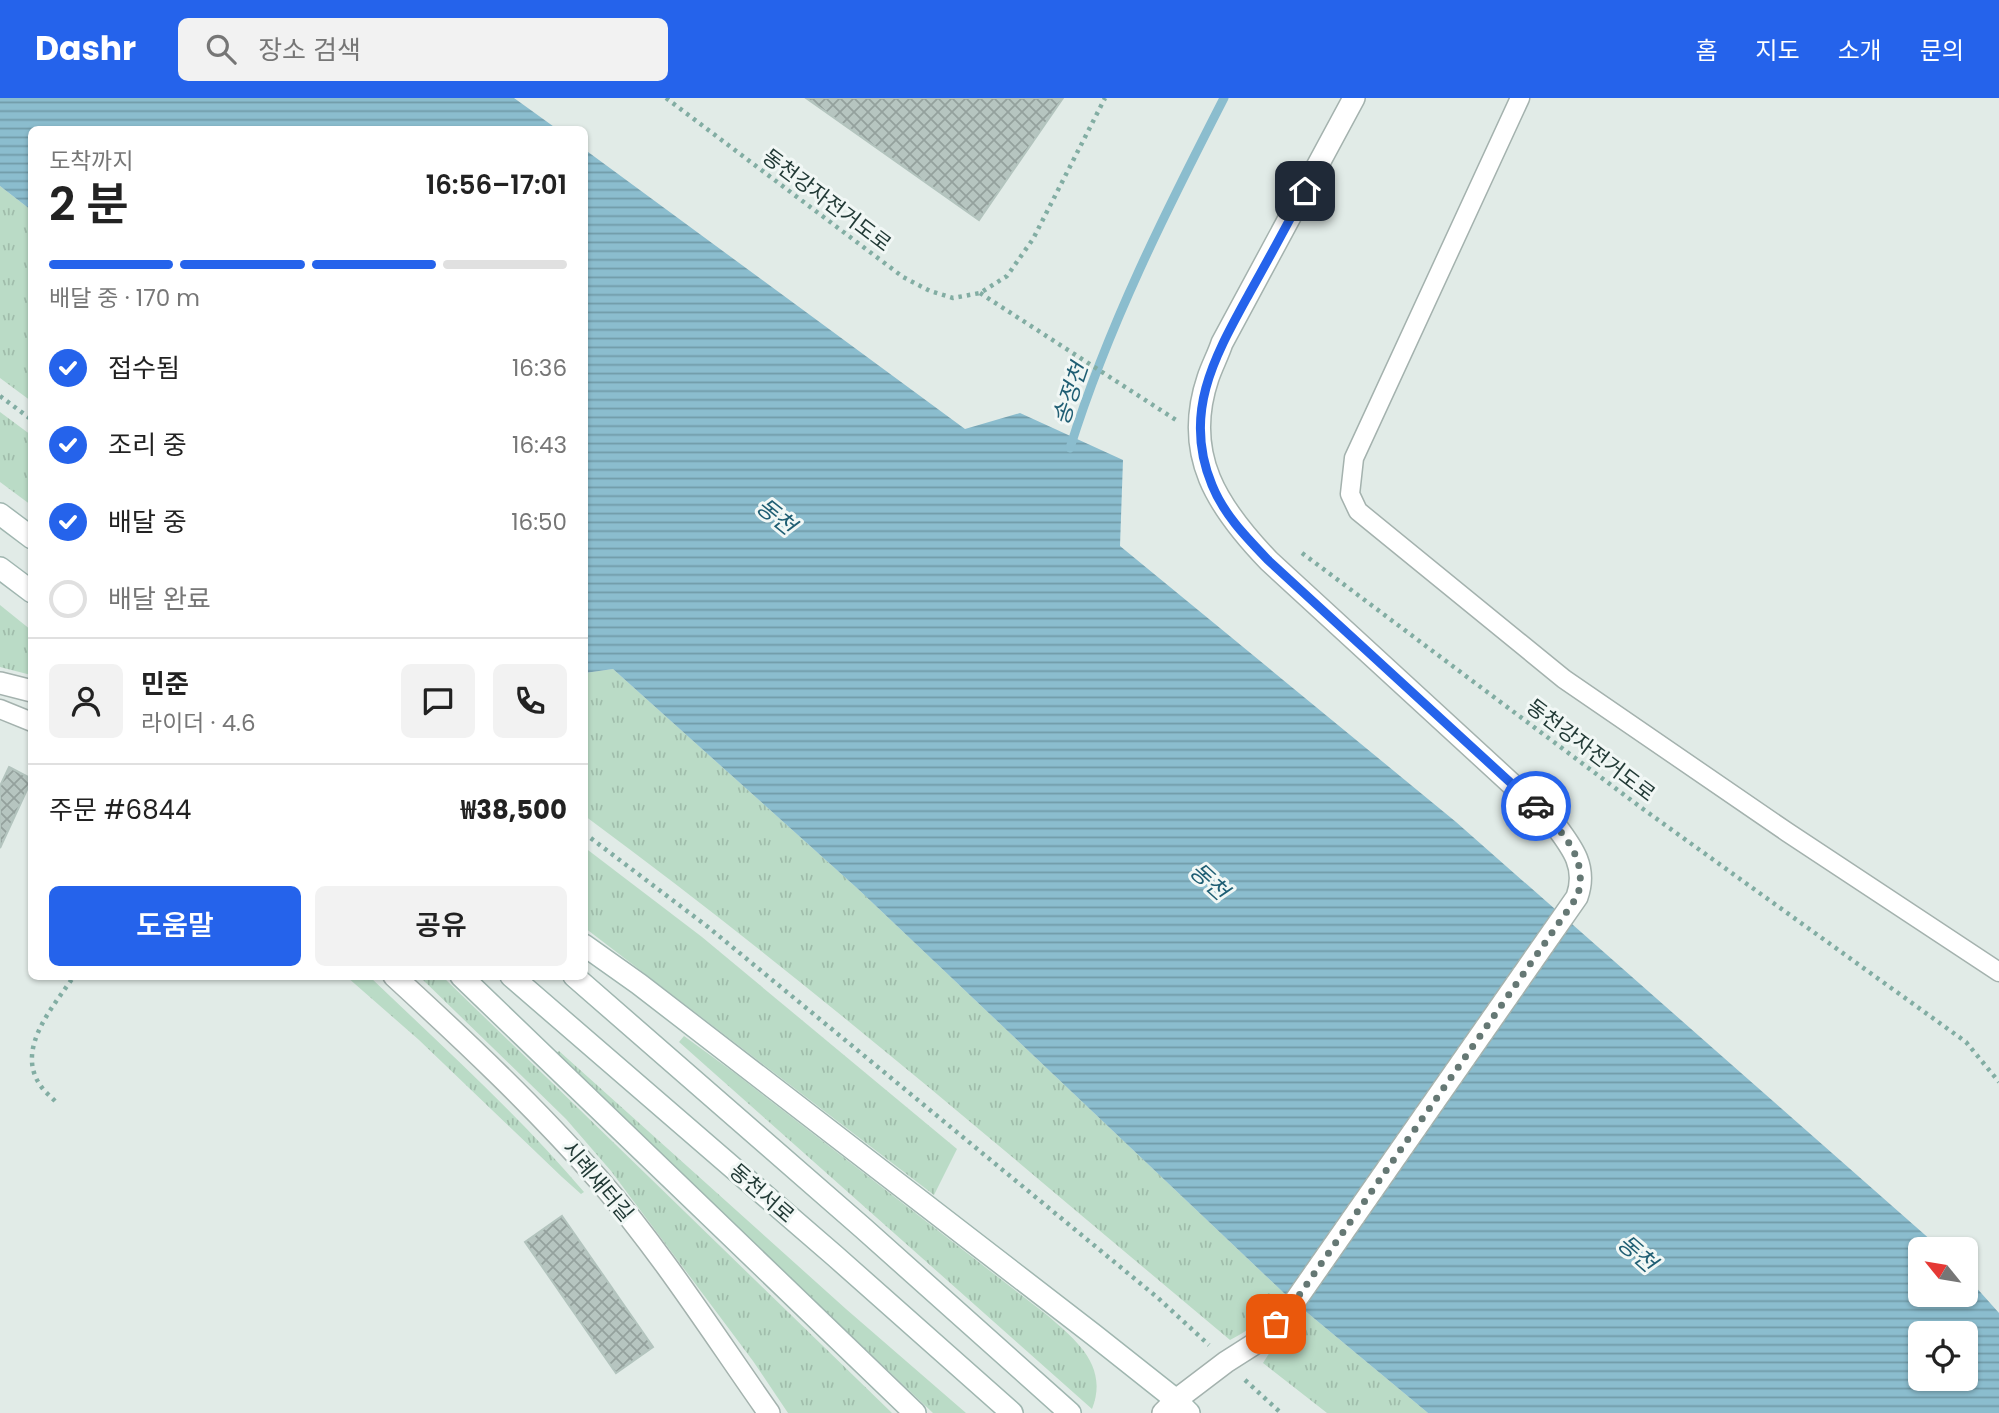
<!DOCTYPE html>
<html lang="ko">
<meta charset="utf-8">
<style>
body{margin:0;font-family:Poppins,"Noto Sans KR",sans-serif;background:#f2f2f2;color:#222;height:100vh;display:flex;flex-direction:column;font-size:26px;white-space:nowrap}
*{box-sizing:border-box;margin:0}
p{font-size:23px;color:#767676}
.icon{flex:none;width:38px;height:38px;fill:none;stroke:currentColor;stroke-width:2;stroke-linecap:round;stroke-linejoin:round}
.map{position:relative;flex:1;overflow:hidden}
.drawer{position:absolute;left:28px;top:28px;width:560px;height:854px;display:flex;flex-direction:column;background:#fff;border-radius:10px;box-shadow:0 2px 5px #0004}
.drawer>*{flex:none}
.needle{width:46px;rotate:300deg}
.fabs{position:absolute;left:1908px;top:1139px;display:grid;gap:14px}
.fabs a{display:grid;place-items:center;width:70px;height:70px;border-radius:10px;background:#fff;box-shadow:0 2px 5px #0004;font-size:35px}
.pin{position:absolute;display:grid;place-items:center;width:60px;height:60px;color:#fff;margin:-30px;border-radius:14px;box-shadow:0 4px 10px #0006}
.courier{position:absolute;display:grid;place-items:center;width:70px;height:70px;margin:-35px;border:5px solid #2563eb;border-radius:50%;background:#fff;color:#222;box-shadow:0 2px 9px #0007}
.headline em{font-style:normal;font-weight:600}
.headline div{display:flex;flex-direction:column-reverse}
.headline{display:flex;align-items:center;justify-content:space-between;height:119px;padding:0 21px}
h1{font-size:46px;font-weight:600;line-height:52px}
.bar{display:grid;grid-template-columns:repeat(4,1fr);gap:10px 7px;align-content:center;height:84px;padding:0 21px}
.bar i{height:9px;border-radius:5px;background:#e0e0e0}
.bar .current{background:#2563eb}
.bar p{grid-column:span 4}
.line{display:flex;align-items:center;gap:18px;padding:0 21px;border-top:2px solid #e0e0e0}
.line div{flex:1}
.round{display:grid;place-items:center;flex:none;width:74px;height:74px;border-radius:10px;background:#f2f2f2}
ol{padding:0 21px;list-style:none}
li{display:flex;align-items:center;gap:21px;height:77px}
li p{margin-inline-start:auto}
li .icon{padding:7px;border-radius:50%;background:#2563eb;color:#fff;stroke-width:4}
li:last-child{color:#767676}
li i{width:38px;height:38px;border:4px solid #e0e0e0;border-radius:50%}
.button{display:flex;gap:14px;margin-top:auto;padding:14px 21px}
.button a{flex:1;height:80px;border-radius:10px;background:#2563eb;color:#fff;font-size:28px;font-weight:600;line-height:80px;text-align:center}
.button a+a{background:#f2f2f2;color:#222}
header{display:flex;align-items:center;gap:42px;box-sizing:border-box;height:98px;padding:0 35px;background:#2563eb;color:#fff}
header strong{font-size:33px}
nav{display:flex;gap:38px;margin-inline-start:auto;font-size:24px}
.search{width:490px;height:63px;background:#f2f2f2;display:flex;align-items:center;gap:18px;box-sizing:border-box;padding:0 24px;border-radius:10px;color:#767676;font-size:26px}
.map>svg:first-child{display:block}
.grass{fill:url(#grass-tufts)}
.water{fill:url(#water-rules);fill-rule:evenodd}
.lines{fill:none;stroke-linecap:round;stroke-linejoin:round}
.stream{stroke:#8bbdce;stroke-width:9}
.building{fill:url(#building-cross-hatch);stroke:#b3c4be;stroke-width:2}
.service-casing{stroke:#a4b2ae;stroke-width:21}
.minor-casing{stroke:#a4b2ae;stroke-width:24}
.tertiary-casing{stroke:#a4b2ae;stroke-width:24}
.secondary-casing{stroke:#a0b6b0;stroke-width:24}
.path{stroke:#82ada3;stroke-width:4.5;stroke-dasharray:3.5 5;stroke-linecap:butt}
.service{stroke:#fff;stroke-width:18}
.minor{stroke:#fff;stroke-width:21}
.tertiary{stroke:#fff;stroke-width:21}
.secondary{stroke:#fff;stroke-width:21}
.done{stroke:#657874;stroke-width:7;stroke-dasharray:0 12.6}
.route{stroke:#2563eb;stroke-width:9}
.labels{text-anchor:middle;dominant-baseline:central;stroke-width:6;stroke-linejoin:round;paint-order:stroke}
.street-label{font-size:21px;fill:#223a36;stroke:#f1f7f5}
.water-label{font-size:23px;font-style:italic;fill:#1f5e73;stroke:#f1f7f5}
</style>
<header>
<strong>Dashr</strong>
<div class="search"><svg class="icon" aria-label="search" viewBox="0 0 24 24"><circle cx="10" cy="10" r="6"/><path d="M15 15l6 6"/></svg>장소 검색</div>
<nav><a>홈</a><a>지도</a><a>소개</a><a>문의</a></nav>
</header>
<div class="map">
<svg width="1999" height="1315" viewBox="0 0 1999 1315">
<defs>
<pattern id="grass-tufts" width="24" height="20" patternUnits="userSpaceOnUse" patternTransform="scale(1.75)"><rect width="24" height="20" fill="#badbc6"/><path d="M3 7l-1-3M5 7V3M7 7l1-3M15 17l-1-3M17 17v-4M19 17l1-3" fill="none" stroke="#a0bdab"/></pattern>
<pattern id="water-rules" width="6" height="5" patternUnits="userSpaceOnUse" patternTransform="scale(1.75)"><rect width="6" height="5" fill="#8bbdce"/><path d="M0 2.5h6" fill="none" stroke="#719ba8"/></pattern>
<pattern id="building-cross-hatch" width="8" height="8" patternUnits="userSpaceOnUse" patternTransform="scale(1.75)"><rect width="8" height="8" fill="#b6c5c0"/><path d="M0 0l8 8M0 8l8-8" fill="none" stroke="#94a19d"/></pattern>
</defs>
<rect width="100%" height="100%" fill="#e1ebe7"/>
<g class="grass">
<polygon points="0,88 31,112 31,303 0,280"/>
<polygon points="0,314 31,337 31,407 0,384"/>
<polygon points="0,507 31,532 31,577 0,569"/>
<path d="M613,571L858,791L1286,1197L1428,1315H1327L1263,1265L1280,1238L1299,1212L1285,1200C1267,1216 1252,1231 1230,1242C1018,1065 808,882 585,718V575Z"/>
<polygon points="584,749 702,839 957,1051 934,1097 585,830"/>
<path d="M347,879H370C443,949 519,1017 584,1094L581,1096L562,1079L419,942Z"/>
<polygon points="420,879 443,879 892,1315 788,1315 753,1263 611,1073 566,1021"/>
<path d="M684,938L736,976L1047,1217C1076,1242 1109,1268 1092,1311L679,944Z"/>
<polygon points="559,953 846,1211 966,1315 933,1315 556,958 556,955"/>
</g>
<g class="water">
<polygon points="0,0 514,0 557,31 32,32 31,112 0,88"/>
<path d="M584,51L965,331L1020,315L1123,362L1120,448L1456,724L1941,1151L1920,1152V1197H1965V1177L1999,1215V1315H1428L1286,1197L858,791L613,571L585,575ZM1920,1236H1965V1281H1920Z"/>
</g>
<g class="lines">
<path class="stream" d="M1070,350C1108,228 1166,113 1224,0"/>
</g>
<g class="building">
<polygon points="806,0 1063,0 979,122"/>
<polygon points="9,669 32,681 0,750 0,688"/>
<polygon points="562,1118 653,1249 616,1275 525,1144"/>
</g>
<g class="lines">
<defs>
<g id="service">
<polyline points="1520,0 1354,360 1350,396 1358,413 1564,581 1787,734 1999,874"/>
<polyline points="0,611 32,624"/>
</g>
<path id="minor" d="M1163,1315L1176,1302L1226,1264L1259,1243L1276,1226L1293,1206L1577,799C1588,768 1571,748 1553,724L1269,463C1218,410 1182,357 1208,280C1212,268 1218,257 1222,245L1354,0"/>
<g id="tertiary">
<polyline points="0,585 32,593"/>
<path d="M394,878C465,943 536,1010 599,1082C662,1155 714,1237 769,1315"/>
</g>
<g id="secondary">
<polyline points="0,416 32,440"/>
<polyline points="0,470 32,494"/>
<polyline points="584,847 639,886 1094,1237 1176,1302 1189,1315"/>
<polyline points="461,878 915,1315"/>
<polyline points="511,878 835,1158 1012,1315"/>
<polyline points="574,878 863,1130 1070,1315"/>
</g>
</defs>
<use href="#service" class="service-casing"/>
<use href="#minor" class="minor-casing"/>
<use href="#tertiary" class="tertiary-casing"/>
<use href="#secondary" class="secondary-casing"/>
<g class="path">
<polyline points="666,0 903,179 930,193 953,200 980,195 1007,178 1033,141 1105,0"/>
<polyline points="980,195 1176,322"/>
<polyline points="0,298 32,322"/>
<polyline points="1302,455 1643,711 1966,944 1999,984"/>
<polyline points="584,735 708,829 1158,1200 1209,1247"/>
<path d="M55,1003C50,998 44,993 40,987C15,950 54,908 74,878"/>
<polyline points="1245,1282 1281,1315"/>
</g>
<use href="#service" class="service"/>
<use href="#minor" class="minor"/>
<use href="#tertiary" class="tertiary"/>
<use href="#secondary" class="secondary"/>
</g>
<g class="lines">
<path class="done" d="M1276,1226L1293,1206L1577,799C1590,762 1562,732 1536,708"/>
<path class="route" d="M1305,93C1287,127 1268,162 1249,196C1215,258 1182,315 1212,387C1224,417 1247,440 1269,463L1536,708"/>
</g>
<g class="labels">
<g class="street-label">
<text transform="translate(827 102) rotate(37)">동천강자전거도로</text>
<text transform="translate(1591 652) rotate(37)">동천강자전거도로</text>
<text transform="translate(598 1083) rotate(50)">시례새터길</text>
<text transform="translate(762 1095) rotate(41)">동천서로</text>
</g>
<g class="water-label">
<text transform="translate(1070 296) rotate(-71)">송정천</text>
<text transform="translate(776 418) rotate(39)">동천</text>
<text transform="translate(1209 783) rotate(42)">동천</text>
<text transform="translate(1637 1155) rotate(41)">동천</text>
</g>
</g>
</svg>
<div class="fabs">
<a><svg class="needle" viewBox="-14 -14 28 28"><path d="M0-13l5 13h-10z" fill="#e53935"/><path d="M0 13l5-13h-10z" fill="#767676"/></svg></a>
<a><svg class="icon" aria-label="locate" viewBox="0 0 24 24"><circle cx="12" cy="12" r="6"/><path d="M12 2v4M12 18v4M2 12h4M18 12h4"/></svg></a>
</div>
<div class="pin" style="left:1276px;top:1226px;background:#ea580c"><svg class="icon" aria-label="bag" viewBox="0 0 24 24"><path d="M5 8h14l-1 12H6zM9 8a3 3 0 0 1 6 0"/></svg></div>
<div class="pin" style="left:1305px;top:93px;background:#1f2937"><svg class="icon" aria-label="home" viewBox="0 0 24 24"><path d="M3 11l9-7 9 7M6 9v11h12V9"/></svg></div>
<div class="courier" style="left:1536px;top:708px"><svg class="icon" aria-label="car" viewBox="0 0 24 24"><path d="M5 17H2v-5l4-1 3-4h7l3 4 3 1v5h-3M9 17h6M6 11h13"/><circle cx="7" cy="17" r="2"/><circle cx="17" cy="17" r="2"/></svg></div>
<section class="drawer">
<div class="headline"><div><h1>2 분</h1><p>도착까지</p></div><em>16:56–17:01</em></div>
<div class="bar"><i class="current"></i><i class="current"></i><i class="current"></i><i></i><p>배달 중 · 170 m</p></div>
<ol>
<li><svg class="icon" aria-label="check" viewBox="0 0 24 24"><path d="M5 12l5 5 9-10"/></svg>접수됨<p>16:36</p></li>
<li><svg class="icon" aria-label="check" viewBox="0 0 24 24"><path d="M5 12l5 5 9-10"/></svg>조리 중<p>16:43</p></li>
<li><svg class="icon" aria-label="check" viewBox="0 0 24 24"><path d="M5 12l5 5 9-10"/></svg>배달 중<p>16:50</p></li>
<li><i></i>배달 완료</li>
</ol>
<div class="line" style="height:126px"><a class="round"><svg class="icon" aria-label="person" viewBox="0 0 24 24"><circle cx="12" cy="8" r="4"/><path d="M4 21q1-7 8-7t8 7"/></svg></a><div><b>민준</b><p>라이더 · 4.6</p></div><a class="round"><svg class="icon" aria-label="chat" viewBox="0 0 24 24"><path d="M4 5h16v11H9l-5 4z"/></svg></a><a class="round"><svg class="icon" aria-label="phone" viewBox="0 0 24 24"><path d="M5 4h4l2 5-3 2q2 4 5 5l2-3 5 2v4C11 20 4 13 5 4z"/></svg></a></div>
<div class="line" style="height:91px"><div>주문 #6844</div><b>₩38,500</b></div>
<div class="button"><a>도움말</a><a>공유</a></div>
</section>
</div>
